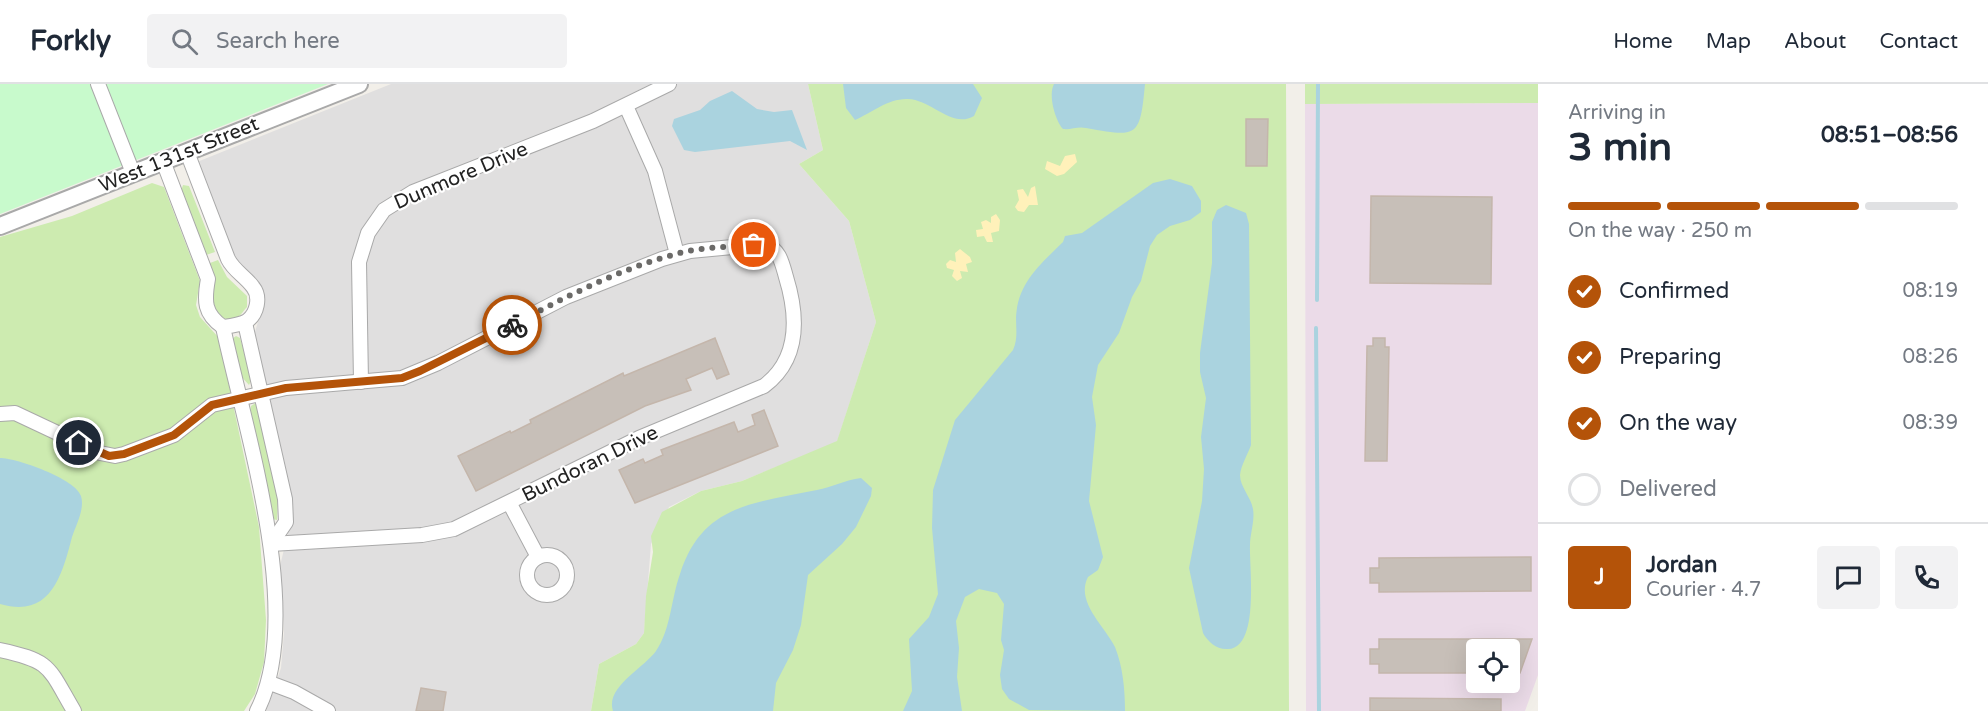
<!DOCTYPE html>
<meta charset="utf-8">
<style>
body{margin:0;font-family:"Varela Round",sans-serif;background:#f2f2f3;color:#1f2937;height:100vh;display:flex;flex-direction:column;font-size:22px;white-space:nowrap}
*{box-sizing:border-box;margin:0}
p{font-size:20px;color:#747a83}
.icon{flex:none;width:33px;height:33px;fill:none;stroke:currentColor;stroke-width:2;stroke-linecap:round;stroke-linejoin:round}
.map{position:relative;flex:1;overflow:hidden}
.drawer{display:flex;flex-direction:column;background:#fff;width:450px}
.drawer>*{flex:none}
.tools{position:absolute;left:1466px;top:555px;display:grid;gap:12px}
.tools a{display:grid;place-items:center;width:54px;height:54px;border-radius:6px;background:#fff;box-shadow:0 6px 24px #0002;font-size:30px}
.pin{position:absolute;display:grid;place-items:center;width:51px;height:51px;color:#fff;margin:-26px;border:3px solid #fff;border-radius:50%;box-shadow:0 2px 6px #0007}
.courier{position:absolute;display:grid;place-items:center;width:60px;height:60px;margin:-30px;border:4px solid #b45309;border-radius:50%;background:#fff;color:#222;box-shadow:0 2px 8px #0007}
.headline em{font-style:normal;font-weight:800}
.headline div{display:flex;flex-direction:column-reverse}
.headline{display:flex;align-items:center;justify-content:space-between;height:102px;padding:0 30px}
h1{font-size:39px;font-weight:800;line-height:45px}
.bar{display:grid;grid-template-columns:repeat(4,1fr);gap:9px 6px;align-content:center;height:72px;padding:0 30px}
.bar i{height:8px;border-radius:4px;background:#e0e1e3}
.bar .selected{background:#b45309}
.bar p{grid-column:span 4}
.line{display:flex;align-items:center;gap:15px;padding:0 30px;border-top:2px solid #e0e1e3}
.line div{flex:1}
.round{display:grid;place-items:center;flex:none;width:63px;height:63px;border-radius:6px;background:#f2f2f3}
ol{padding:0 30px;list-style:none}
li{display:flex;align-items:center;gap:18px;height:66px}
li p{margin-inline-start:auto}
li .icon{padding:6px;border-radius:50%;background:#b45309;color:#fff;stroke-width:4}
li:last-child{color:#747a83}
li i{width:33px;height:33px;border:3px solid #e0e1e3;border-radius:50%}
header{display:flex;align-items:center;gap:36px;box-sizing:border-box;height:84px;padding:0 30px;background:#fff;border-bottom:2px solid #e0e1e3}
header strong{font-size:28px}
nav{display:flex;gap:33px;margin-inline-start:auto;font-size:21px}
.search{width:420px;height:54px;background:#f2f2f3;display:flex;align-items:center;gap:15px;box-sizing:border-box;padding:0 21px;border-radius:6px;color:#747a83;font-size:22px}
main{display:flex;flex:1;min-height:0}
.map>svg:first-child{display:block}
.residential{fill:#e0dfdf}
.industrial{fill:#ebdbe8;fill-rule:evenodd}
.grass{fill:#cdebb0}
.sand{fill:#fff1ba}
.park{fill:#c8facc}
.water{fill:#aad3df}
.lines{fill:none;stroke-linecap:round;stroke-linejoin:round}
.stream{stroke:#aad3df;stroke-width:4}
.building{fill:#c7bfb8;stroke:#c4b6ab;stroke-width:1.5}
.minor-casing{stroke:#a9a9a9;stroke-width:16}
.tertiary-casing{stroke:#a9a9a9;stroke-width:20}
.minor{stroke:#fff;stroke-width:14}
.tertiary{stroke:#fff;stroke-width:16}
.done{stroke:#6b6a68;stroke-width:6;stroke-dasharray:0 10.8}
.route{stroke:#b45309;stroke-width:8}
.labels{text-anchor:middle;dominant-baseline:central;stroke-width:4.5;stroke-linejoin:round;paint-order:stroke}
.street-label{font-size:20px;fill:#222;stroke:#fff}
</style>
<header>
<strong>Forkly</strong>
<div class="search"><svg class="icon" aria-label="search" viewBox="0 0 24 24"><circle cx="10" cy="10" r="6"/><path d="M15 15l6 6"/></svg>Search here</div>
<nav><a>Home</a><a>Map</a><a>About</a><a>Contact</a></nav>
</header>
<main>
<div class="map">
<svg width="1538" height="627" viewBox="0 0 1538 627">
<rect width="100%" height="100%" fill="#f2efe9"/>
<polygon class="residential" points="391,0 808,0 823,66 799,80 849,137 876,238 837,358 742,397 701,407 669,423 651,460 644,549 636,560 599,580 591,627 266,627 281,584 284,549 280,482 291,436 289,405 254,251 265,215 254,194 238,180 233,172 197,78"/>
<path class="industrial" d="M1538,19V591L1525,627H1306L1305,20ZM1476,566H1509V598H1476Z"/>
<g class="grass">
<polygon points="808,0 1286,0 1289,627 591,627 599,580 636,560 644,549 646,512 653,468 651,452 662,428 701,407 742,397 837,357 876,238 849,137 799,80 823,66"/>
<polygon points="1305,0 1538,0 1538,19 1305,20"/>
<polygon points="152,99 164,103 200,197 196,221 200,233 219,254 259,443 266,536 264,578 255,610 244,627 0,627 0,153 72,132"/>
<polygon points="183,101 189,102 215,168 206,171 181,107"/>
<path d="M218,176L227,193L247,212V223C244,226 241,231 238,233C226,241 211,228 211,216C211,202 216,194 210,179Z"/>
<polygon points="236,252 240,254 252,295 249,301 239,290 232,255"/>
<polygon points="257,318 278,410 277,436 272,435 250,333 251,322"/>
</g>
<g class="sand">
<polygon points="1075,70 1077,78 1064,90 1057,92 1045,85 1047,77 1060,82 1065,72"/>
<polygon points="1035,102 1038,121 1029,121 1024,128 1018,127 1015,123 1019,116 1017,106 1023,105 1028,113 1031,104"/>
<polygon points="996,130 1000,136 999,147 991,149 993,158 987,158 984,152 977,153 976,146 983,145 981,138 986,136 991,139 991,133"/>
<polygon points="960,165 970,173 972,178 966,180 968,188 960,187 962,194 957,197 952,192 954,186 947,184 946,180 950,176 956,178 955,169"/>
</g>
<polygon class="park" points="0,0 328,0 0,130"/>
<g class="water">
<path d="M843,0H973L982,14L974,32C952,45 932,16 908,15C889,14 871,29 855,36L846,24Z"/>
<path d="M1054,0H1145C1140,55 1137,53 1086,44C1078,42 1071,46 1063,45C1055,36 1048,11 1054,0Z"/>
<polygon points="732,7 757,25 774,28 792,26 807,66 790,57 695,68 684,66 672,42 674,35 700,26 710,17"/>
<path d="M1170,95L1192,102L1201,117V128L1190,136L1170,142L1157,151L1150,162L1141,197L1132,213L1119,249L1098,281L1092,313L1096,341L1089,417L1103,473L1098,486L1088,493C1075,518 1105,542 1115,563C1123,583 1125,606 1125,627L1029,626L1009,615L1002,605L1000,591L1004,566L1001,556L1004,520L997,509L979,505L965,513L956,537L959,564L957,593L962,627H903L912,607L909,555L929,533L938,510L932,444L933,406L955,336L1013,266C1018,255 1016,245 1016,233C1018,198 1040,181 1063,158L1065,152L1082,149L1153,99Z"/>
<path d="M1226,121L1246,129L1249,140L1251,361C1248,370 1241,381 1240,391C1240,403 1251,413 1253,425C1255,437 1250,450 1250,461C1249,483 1260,564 1228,565C1217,566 1208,558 1203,549L1189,484L1202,417L1204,385L1201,353L1206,314L1200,288V269L1212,179V138L1217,126Z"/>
<path d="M0,374C17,374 76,395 81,412C85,425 76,441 72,453C62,491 51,535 0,520Z"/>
<path d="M861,394L872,404L871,412L856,443L842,460L808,491L801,541L793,566L776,599L773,627H613C605,603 644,584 656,567C671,545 671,515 680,490C702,420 755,419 817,406C832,403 845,396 861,394Z"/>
</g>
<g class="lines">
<g class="stream">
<polyline points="1317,216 1318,0"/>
<polyline points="1316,244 1319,627"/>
</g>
</g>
<g class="building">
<polygon points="1246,35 1268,35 1267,82 1246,82"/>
<polygon points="1371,112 1492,113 1491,200 1370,199"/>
<polygon points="715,254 729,290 717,295 712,284 686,295 691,306 645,322 476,407 458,372 510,347 511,349 531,339 530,336 623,289 624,292"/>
<polygon points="1373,254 1385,254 1385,263 1389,263 1387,377 1365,377 1367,262 1373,262"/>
<polygon points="764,326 778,362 635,419 619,386 643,375 645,379 663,371 661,366 734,338 738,348 755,341 752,331"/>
<polygon points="1531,473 1531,507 1379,508 1379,499 1370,499 1370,484 1379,484 1379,474"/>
<polygon points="1379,555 1532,555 1520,589 1509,589 1509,566 1476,566 1476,589 1379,589 1379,580 1370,580 1370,565 1379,565"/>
<polygon points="421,604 446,608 443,627 416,627"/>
<polygon points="1370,614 1501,615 1501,627 1370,627"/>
</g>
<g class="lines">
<defs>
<g id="minor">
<polyline points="98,0 133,89"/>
<polyline points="626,22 655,87 677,170"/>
<path d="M163,77L208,195C204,217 204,230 223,243C231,242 240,241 247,237C257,230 261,213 253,203C245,192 234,187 228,175L187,68"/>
<polyline points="245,239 285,415 286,438 271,460"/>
<path d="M223,243C245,346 306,531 257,627"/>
<polyline points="361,298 359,178 368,149 384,126 413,108 593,37 669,0"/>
<path d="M0,330L15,329L100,369L115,372L124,370L174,351L212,321L286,304L402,294L438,279L566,213L662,175L690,167L765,160C780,166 782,179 786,193C798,232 800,275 764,302L639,354L454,445L422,451L271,460"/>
<polyline points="510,420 538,473"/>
<circle cx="547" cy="491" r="20"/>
<path d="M0,566C52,577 48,583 74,627"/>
<polyline points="270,599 294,608 328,627"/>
</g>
<polyline id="tertiary" points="0,142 359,0"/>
</defs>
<use href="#minor" class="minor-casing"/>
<use href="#tertiary" class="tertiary-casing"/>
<use href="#minor" class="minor"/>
<use href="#tertiary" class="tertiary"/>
</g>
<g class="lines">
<path class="done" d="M512,241C564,214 619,185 676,170C701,163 728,163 754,161"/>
<polyline class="route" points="79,359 109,372 124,370 174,351 212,321 286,304 402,294 420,287 512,241"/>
</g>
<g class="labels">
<g class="street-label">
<text transform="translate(179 71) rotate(-22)">West 131st Street</text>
<text transform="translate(461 92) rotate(-23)">Dunmore Drive</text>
<text transform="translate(590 380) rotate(-26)">Bundoran Drive</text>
</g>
</g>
</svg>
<div class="tools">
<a><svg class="icon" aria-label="locate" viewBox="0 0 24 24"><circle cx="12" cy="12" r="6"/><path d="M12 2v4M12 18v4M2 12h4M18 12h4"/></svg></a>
</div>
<div class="pin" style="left:754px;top:161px;background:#ea580c"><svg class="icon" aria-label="bag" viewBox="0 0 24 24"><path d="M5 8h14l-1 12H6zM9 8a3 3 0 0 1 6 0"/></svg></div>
<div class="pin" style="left:79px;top:359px;background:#1f2937"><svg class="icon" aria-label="home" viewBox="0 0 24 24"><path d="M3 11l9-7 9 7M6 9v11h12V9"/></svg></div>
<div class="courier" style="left:512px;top:241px"><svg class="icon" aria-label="bike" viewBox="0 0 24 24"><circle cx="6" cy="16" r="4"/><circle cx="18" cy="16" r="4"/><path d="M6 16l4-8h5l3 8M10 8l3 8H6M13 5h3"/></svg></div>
</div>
<section class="drawer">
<div class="headline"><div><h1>3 min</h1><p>Arriving in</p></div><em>08:51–08:56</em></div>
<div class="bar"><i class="selected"></i><i class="selected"></i><i class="selected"></i><i></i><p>On the way · 250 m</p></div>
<ol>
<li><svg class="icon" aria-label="check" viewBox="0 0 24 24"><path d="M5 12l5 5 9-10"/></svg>Confirmed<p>08:19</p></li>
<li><svg class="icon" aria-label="check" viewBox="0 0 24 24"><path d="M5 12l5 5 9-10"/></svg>Preparing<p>08:26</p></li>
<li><svg class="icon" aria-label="check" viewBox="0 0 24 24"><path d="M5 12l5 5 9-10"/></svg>On the way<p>08:39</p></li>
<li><i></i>Delivered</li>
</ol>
<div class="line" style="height:108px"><b class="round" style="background:#b45309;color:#fff">J</b><div><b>Jordan</b><p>Courier · 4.7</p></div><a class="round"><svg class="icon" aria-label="chat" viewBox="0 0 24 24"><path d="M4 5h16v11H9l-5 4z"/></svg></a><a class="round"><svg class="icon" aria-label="phone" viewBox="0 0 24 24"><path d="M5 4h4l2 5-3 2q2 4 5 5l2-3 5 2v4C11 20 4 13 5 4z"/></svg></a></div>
</section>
</main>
